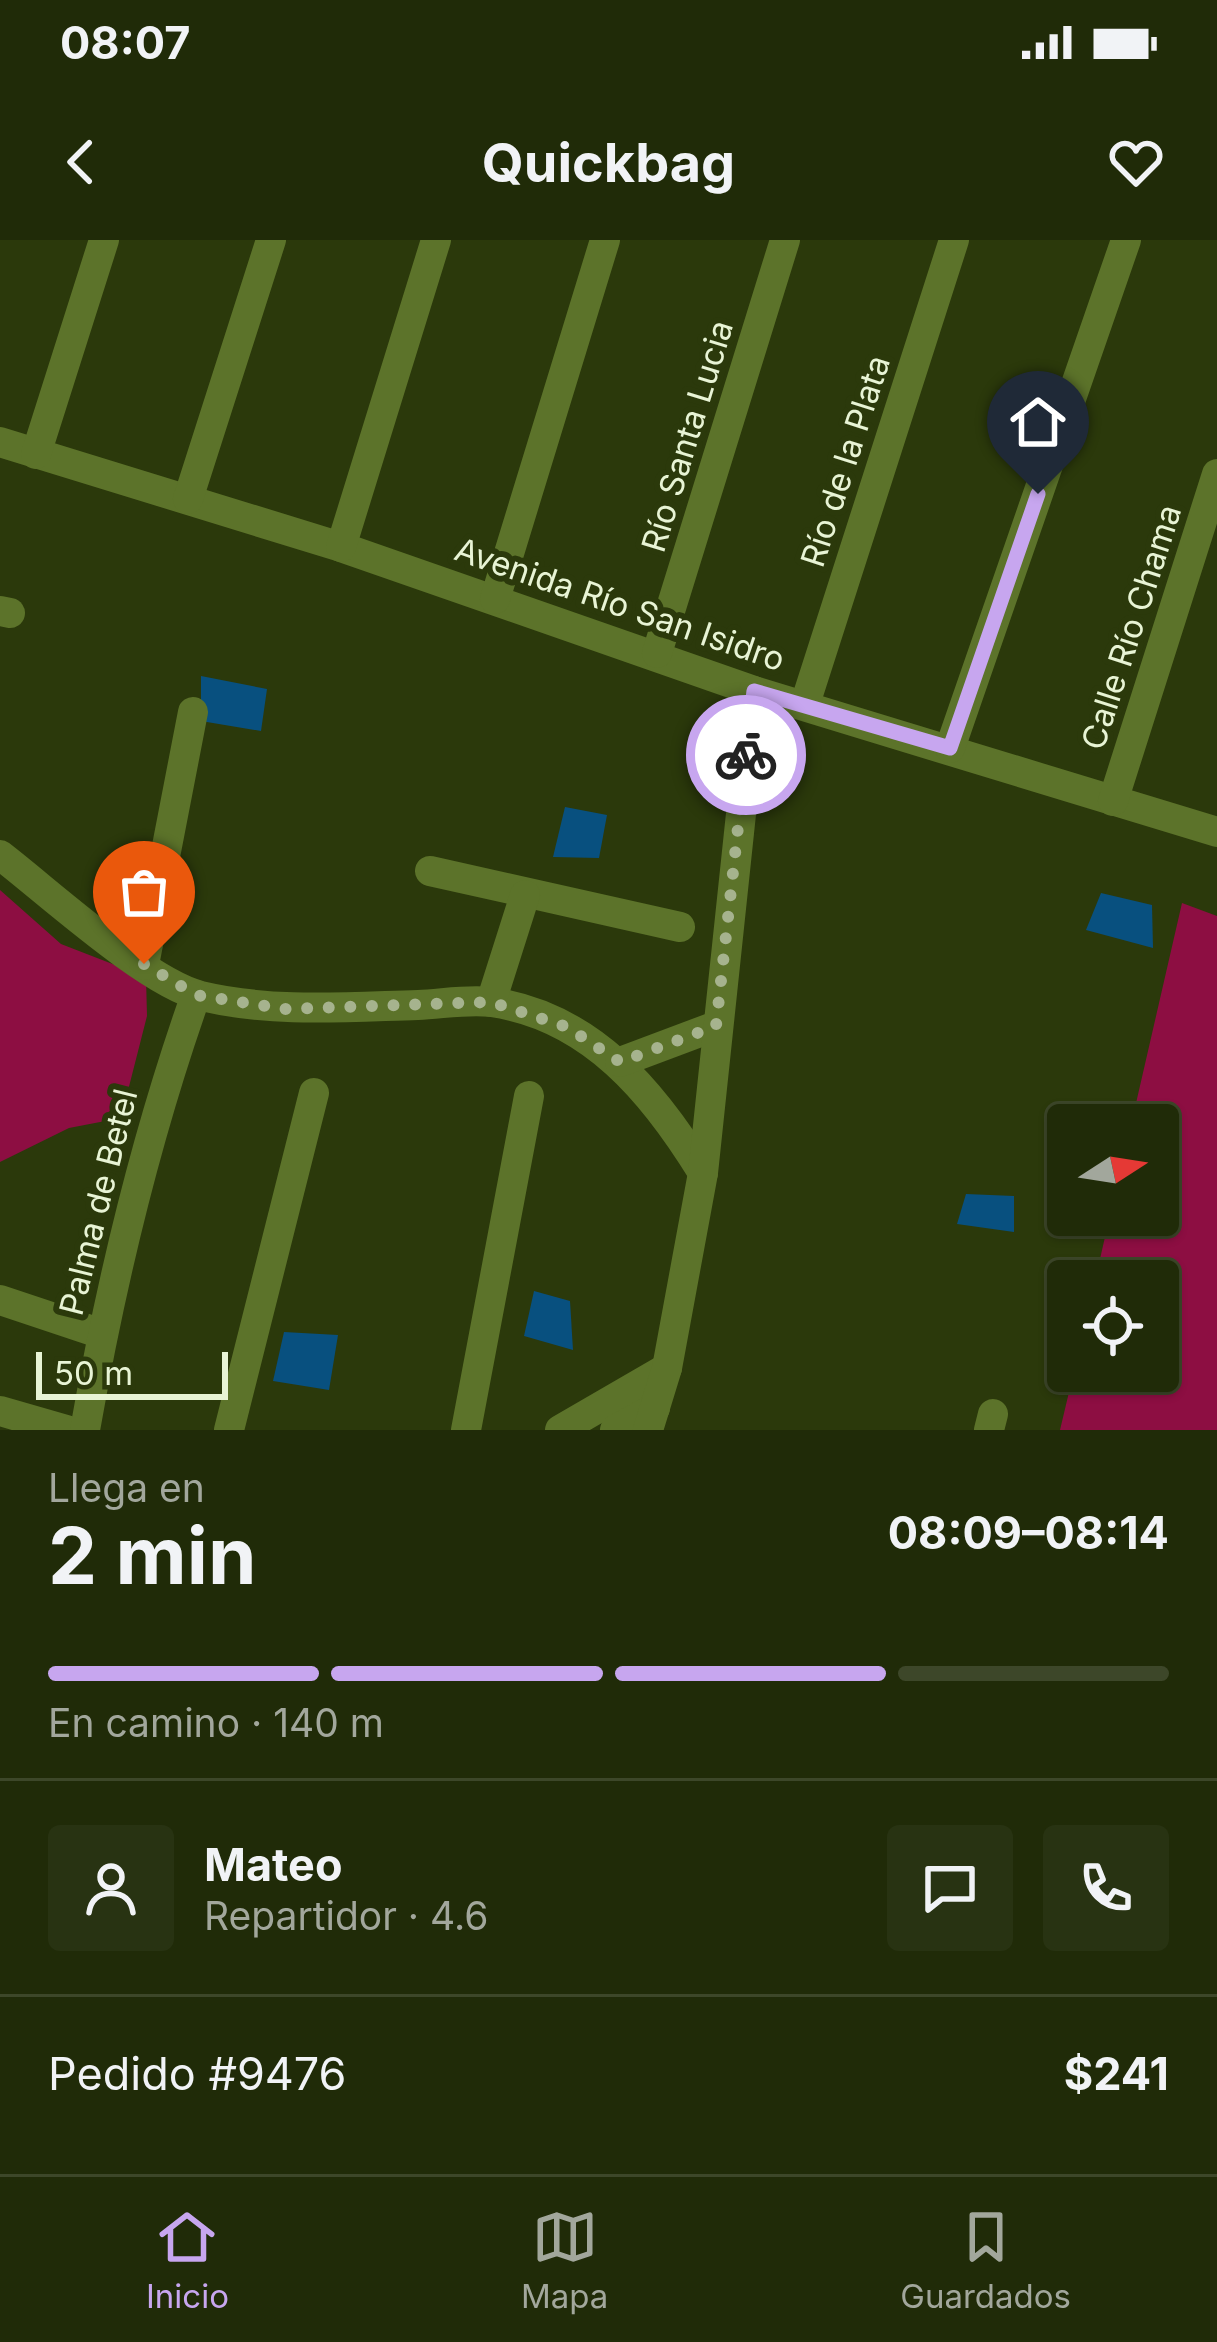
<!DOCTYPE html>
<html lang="es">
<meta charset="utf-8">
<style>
body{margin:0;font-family:Inter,sans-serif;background:#283312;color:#f1f3f6;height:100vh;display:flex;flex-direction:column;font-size:45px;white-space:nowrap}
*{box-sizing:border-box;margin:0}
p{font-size:39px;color:#a2a79c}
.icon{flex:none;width:66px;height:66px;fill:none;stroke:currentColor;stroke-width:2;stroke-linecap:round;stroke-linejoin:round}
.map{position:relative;height:1190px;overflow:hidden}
.side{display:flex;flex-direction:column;background:#202b08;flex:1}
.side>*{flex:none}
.needle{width:78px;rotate:78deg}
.fabs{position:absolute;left:1047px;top:864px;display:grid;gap:24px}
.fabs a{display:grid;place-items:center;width:132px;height:132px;border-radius:12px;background:#202b08;box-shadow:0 3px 9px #0004,0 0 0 3px #3d4729;font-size:60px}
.scale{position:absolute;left:36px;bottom:30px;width:192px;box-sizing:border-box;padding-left:12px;border:6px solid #e8f4d5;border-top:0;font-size:33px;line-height:42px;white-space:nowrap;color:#e8f4d5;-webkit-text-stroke:9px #2b390b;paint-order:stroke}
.pin{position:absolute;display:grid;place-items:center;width:102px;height:102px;color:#fff;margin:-123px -51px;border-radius:50% 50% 50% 0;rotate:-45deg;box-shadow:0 0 12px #0007}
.pin .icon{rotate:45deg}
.courier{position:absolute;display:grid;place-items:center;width:120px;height:120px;margin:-60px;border:9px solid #c7a6ef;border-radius:50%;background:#fff;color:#222;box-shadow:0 3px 15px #0007}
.head em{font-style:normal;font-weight:700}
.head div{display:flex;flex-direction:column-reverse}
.head{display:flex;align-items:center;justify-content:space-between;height:204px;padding:0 48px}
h1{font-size:78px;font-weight:700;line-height:90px}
.bar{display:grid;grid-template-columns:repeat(4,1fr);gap:18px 12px;align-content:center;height:144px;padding:0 48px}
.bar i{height:15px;border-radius:9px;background:#3d4729}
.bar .active{background:#c7a6ef}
.bar p{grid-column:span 4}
.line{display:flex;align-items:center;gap:30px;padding:0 48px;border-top:3px solid #3d4729}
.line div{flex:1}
.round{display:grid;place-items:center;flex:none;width:126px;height:126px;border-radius:12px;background:#283312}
.status{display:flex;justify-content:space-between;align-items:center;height:84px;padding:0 60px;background:#202b08;direction:ltr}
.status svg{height:33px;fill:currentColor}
header{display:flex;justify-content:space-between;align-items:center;height:156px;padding:0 48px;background:#202b08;font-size:54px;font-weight:700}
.dock{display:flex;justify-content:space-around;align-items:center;height:168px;border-top:3px solid #3d4729;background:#202b08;font-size:33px;color:#a2a79c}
.dock a{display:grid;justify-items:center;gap:6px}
.dock .active{color:#c7a6ef}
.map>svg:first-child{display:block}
.green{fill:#8d0e42}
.water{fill:#08507f}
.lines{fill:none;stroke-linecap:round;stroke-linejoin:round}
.minor{stroke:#5c732a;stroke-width:30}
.done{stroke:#a6b38e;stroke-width:12;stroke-dasharray:0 21.6}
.route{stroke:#c7a6ef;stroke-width:15}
.labels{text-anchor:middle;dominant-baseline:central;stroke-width:12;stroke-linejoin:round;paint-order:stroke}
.street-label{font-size:33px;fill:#e8f4d5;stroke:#2b390b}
</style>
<div class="status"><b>08:07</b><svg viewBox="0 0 49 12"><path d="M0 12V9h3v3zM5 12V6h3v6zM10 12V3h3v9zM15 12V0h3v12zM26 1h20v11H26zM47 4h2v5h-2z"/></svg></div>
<header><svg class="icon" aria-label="back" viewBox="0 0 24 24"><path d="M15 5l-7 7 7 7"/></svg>Quickbag<svg class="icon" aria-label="heart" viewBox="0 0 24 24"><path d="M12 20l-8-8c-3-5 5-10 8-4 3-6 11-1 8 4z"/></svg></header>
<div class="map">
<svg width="1217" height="1190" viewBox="0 0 1217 1190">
<rect width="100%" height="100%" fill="#2b390b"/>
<g class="green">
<polygon points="0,650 61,704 146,737 147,776 121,878 69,888 0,922"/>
<polygon points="1182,663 1217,676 1217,1190 1060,1190 1074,1131 1158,1131 1158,1041 1095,1041 1110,975 1158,975 1158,885 1131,885"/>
</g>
<g class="water">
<polygon points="201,436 267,449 261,491 201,481"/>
<polygon points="565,567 607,575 599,618 553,617"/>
<polygon points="1101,653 1152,665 1153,708 1086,690"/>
<polygon points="966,954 1014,956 1014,992 957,984"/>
<polygon points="534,1051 570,1061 573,1110 524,1096"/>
<polygon points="284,1092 338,1095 329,1150 273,1141"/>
</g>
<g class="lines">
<g class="minor">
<polyline points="0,202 341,307 754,451 1217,592"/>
<polyline points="36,214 104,0"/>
<polyline points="188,259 271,0"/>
<polyline points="341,307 436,0"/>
<polyline points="495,359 605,0"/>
<polyline points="0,371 10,373"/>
<polyline points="657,413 785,0"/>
<polyline points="805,464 954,0"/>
<polyline points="950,508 1126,0"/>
<polyline points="1113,561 1217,234"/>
<path d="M0,615C47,651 147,743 201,756C273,773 345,767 418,765C442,764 468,759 491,762C591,776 654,853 703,933"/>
<polyline points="430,631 680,687"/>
<polyline points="144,725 193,472"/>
<polyline points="491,762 525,655"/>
<polyline points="620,822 716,786"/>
<polyline points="0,1060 102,1094"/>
<polyline points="0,1171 66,1190"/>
<path d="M85,1190C111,1042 146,896 196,755"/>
<polyline points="229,1190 314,853"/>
<polyline points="466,1190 529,856"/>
<polyline points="560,1190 667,1128"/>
<polyline points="615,1190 655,1168"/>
<polyline points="648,1190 667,1128 703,933 754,451"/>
<polyline points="989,1190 993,1174"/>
</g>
</g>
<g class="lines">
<polyline class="done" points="144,724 196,755 285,769 491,762 567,787 620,822 716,786 746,515"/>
<polyline class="route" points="746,515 754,451 950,508 1038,254"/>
</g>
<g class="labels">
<g class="street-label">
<text transform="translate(687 196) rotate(-73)">Río Santa Lucia</text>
<text transform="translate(845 221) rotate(-72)">Río de la Plata</text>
<text transform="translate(620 364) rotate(19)">Avenida Río San Isidro</text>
<text transform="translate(1131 387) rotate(-72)">Calle Río Chama</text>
<text transform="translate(98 962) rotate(-76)">Palma de Betel</text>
</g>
</g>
</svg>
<div class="fabs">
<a><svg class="needle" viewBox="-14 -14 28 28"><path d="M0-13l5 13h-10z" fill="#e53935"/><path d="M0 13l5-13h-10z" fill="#a2a79c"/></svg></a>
<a><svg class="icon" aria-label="locate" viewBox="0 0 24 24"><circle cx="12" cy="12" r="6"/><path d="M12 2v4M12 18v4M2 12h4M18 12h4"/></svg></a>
</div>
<div class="scale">50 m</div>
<div class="pin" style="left:144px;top:724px;background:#ea580c"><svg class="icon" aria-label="bag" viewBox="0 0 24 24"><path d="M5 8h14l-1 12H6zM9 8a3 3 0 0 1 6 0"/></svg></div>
<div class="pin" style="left:1038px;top:254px;background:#1f2937"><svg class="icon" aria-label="home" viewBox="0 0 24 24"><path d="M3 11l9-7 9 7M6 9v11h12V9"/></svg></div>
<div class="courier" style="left:746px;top:515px"><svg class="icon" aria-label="bike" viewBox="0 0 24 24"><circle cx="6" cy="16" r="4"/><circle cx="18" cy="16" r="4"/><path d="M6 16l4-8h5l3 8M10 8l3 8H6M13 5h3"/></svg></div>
</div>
<section class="side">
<div class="head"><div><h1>2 min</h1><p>Llega en</p></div><em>08:09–08:14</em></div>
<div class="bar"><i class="active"></i><i class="active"></i><i class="active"></i><i></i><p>En camino · 140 m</p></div>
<div class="line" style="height:216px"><a class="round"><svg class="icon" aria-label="person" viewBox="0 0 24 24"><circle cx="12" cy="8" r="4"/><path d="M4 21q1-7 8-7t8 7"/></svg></a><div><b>Mateo</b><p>Repartidor · 4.6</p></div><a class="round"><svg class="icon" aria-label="chat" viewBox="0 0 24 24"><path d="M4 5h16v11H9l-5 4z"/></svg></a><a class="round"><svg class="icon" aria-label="phone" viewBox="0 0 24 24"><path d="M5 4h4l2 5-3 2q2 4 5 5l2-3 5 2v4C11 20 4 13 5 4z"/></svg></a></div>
<div class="line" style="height:156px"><div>Pedido #9476</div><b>$241</b></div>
</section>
<nav class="dock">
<a class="active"><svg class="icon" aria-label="home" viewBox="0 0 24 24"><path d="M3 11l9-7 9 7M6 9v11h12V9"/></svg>Inicio</a>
<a><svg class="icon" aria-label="map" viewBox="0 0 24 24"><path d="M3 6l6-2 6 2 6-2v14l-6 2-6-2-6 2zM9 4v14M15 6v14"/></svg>Mapa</a>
<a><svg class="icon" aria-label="saved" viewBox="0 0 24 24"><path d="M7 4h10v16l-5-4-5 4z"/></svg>Guardados</a>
</nav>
